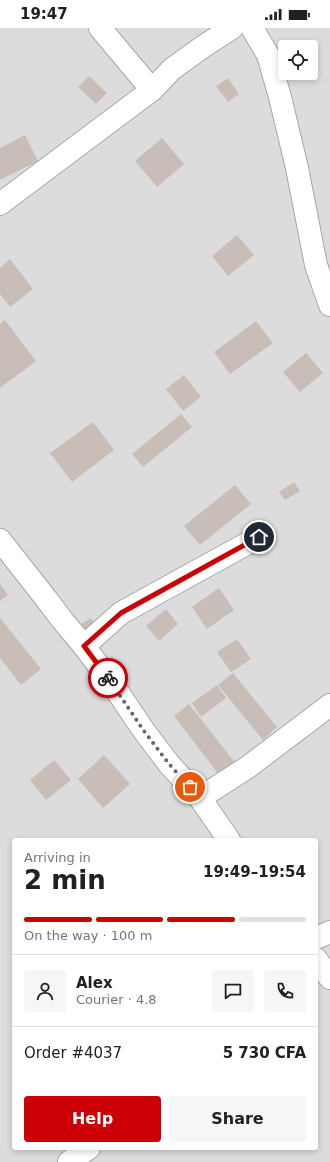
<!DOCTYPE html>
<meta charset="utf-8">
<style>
body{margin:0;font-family:"DejaVu Sans",sans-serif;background:#f6f6f6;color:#202124;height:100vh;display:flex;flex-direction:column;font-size:15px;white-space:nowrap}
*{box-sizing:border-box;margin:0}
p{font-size:13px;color:#757577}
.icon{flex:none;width:22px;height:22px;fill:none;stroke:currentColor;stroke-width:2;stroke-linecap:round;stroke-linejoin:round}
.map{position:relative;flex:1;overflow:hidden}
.side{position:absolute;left:12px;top:810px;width:306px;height:312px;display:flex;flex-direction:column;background:#fff;border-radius:4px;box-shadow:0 2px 6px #0003}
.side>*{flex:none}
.tools{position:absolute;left:278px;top:12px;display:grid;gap:8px}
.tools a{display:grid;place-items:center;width:40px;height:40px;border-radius:4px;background:#fff;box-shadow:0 2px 6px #0003;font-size:20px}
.pin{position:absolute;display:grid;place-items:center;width:34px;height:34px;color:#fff;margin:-17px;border:2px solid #fff;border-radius:50%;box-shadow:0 1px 4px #0007}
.courier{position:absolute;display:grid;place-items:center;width:40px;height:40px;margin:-20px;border:3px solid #cd0006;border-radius:50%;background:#fff;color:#222;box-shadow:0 1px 5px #0007}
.headline em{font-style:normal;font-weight:800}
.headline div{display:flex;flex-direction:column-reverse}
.headline{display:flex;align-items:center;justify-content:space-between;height:68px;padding:0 12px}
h1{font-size:26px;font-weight:800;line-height:30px}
.bar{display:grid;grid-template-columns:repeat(4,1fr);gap:6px 4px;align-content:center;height:48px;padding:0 12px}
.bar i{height:5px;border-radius:3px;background:#e0e0e0}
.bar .selected{background:#cd0006}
.bar p{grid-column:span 4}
.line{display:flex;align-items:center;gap:10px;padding:0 12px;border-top:1px solid #e0e0e0}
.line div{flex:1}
.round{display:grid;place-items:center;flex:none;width:42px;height:42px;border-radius:4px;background:#f6f6f6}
.action{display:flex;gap:8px;margin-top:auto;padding:8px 12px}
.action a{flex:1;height:46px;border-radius:4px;background:#cd0006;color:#fff;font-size:16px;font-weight:800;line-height:46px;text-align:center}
.action a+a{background:#f6f6f6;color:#202124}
.status{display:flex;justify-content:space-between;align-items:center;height:28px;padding:0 20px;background:#fff;direction:ltr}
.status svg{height:11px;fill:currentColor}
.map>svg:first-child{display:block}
.residential{fill:#dddcdc;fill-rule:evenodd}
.building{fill:#c8beb7}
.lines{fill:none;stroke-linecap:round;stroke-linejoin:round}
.minor-casing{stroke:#a6a6a6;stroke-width:24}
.minor{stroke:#fff;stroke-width:22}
.done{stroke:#686764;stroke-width:4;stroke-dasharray:0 7.2}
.route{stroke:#cd0006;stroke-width:5}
</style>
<div class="status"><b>19:47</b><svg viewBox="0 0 49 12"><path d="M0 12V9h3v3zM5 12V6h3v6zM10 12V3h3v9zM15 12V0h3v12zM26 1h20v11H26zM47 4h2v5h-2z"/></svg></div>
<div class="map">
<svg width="330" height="1134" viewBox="0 0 330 1134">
<rect width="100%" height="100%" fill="#f0ece4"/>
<path class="residential" d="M0,0H330V1134H0ZM285,19H311V45H285ZM14,812H316V1120H14Z"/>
<g class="building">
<polygon points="89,48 107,65 96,76 78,59"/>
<polygon points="228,50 239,66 228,74 216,58"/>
<polygon points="25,107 38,133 0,152 0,120"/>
<polygon points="162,110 184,136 157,159 135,133"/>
<polygon points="237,207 254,227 228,248 212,228"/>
<polygon points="10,231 33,261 10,279 0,266 0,240"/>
<polygon points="5,292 36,333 0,360 0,296"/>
<polygon points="256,293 273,315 230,346 214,324"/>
<polygon points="306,325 323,345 300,364 283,344"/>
<polygon points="184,347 201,369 183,383 166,361"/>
<polygon points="181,386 192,399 143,439 132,426"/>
<polygon points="93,394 114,422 72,454 50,425"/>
<polygon points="294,454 300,463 285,472 279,464"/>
<polygon points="235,457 251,476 200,517 184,498"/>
<polygon points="0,556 8,567 0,573"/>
<polygon points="219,560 234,582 207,601 192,579"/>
<polygon points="166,581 178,596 159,613 146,598"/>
<polygon points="0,590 41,641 21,657 0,630"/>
<polygon points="91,590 97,600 86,606 81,596"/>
<polygon points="237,611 251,631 231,644 217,624"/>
<polygon points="233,645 277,699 263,712 218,657"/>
<polygon points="217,657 226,670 201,689 192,675"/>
<polygon points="189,676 236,736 220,748 174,688"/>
<polygon points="104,727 130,756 103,780 78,751"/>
<polygon points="54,732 71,752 46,772 30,752"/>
</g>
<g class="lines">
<defs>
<g id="minor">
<polyline points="100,0 152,62"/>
<polyline points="252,0 268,27 280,69 297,140 316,237 330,277"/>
<polyline points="0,176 152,62 172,41 204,18 232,0"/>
<polyline points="0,512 44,568 63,593 84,618 113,657 144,703 169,736 200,770 229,812"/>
<polyline points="84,618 121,585 259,509"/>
<polyline points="200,770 248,739 330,677"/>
<polyline points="316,910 330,904"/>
<polyline points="316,931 330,950"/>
<polyline points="69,1134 89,1120"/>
</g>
</defs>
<use href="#minor" class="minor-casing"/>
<use href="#minor" class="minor"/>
</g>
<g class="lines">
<polyline class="done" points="108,650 144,703 169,736 190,759"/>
<polyline class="route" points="108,650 84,618 121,585 259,509"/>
</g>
</svg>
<div class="tools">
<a><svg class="icon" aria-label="locate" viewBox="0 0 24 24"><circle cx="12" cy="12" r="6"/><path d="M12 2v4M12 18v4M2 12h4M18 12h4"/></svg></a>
</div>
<div class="pin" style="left:190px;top:759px;background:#ea580c"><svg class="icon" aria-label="bag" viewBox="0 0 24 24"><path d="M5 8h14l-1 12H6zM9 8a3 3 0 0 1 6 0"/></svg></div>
<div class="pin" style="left:259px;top:509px;background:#1f2937"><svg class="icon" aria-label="home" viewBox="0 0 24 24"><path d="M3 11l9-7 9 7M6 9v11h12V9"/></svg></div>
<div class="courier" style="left:108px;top:650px"><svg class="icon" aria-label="bike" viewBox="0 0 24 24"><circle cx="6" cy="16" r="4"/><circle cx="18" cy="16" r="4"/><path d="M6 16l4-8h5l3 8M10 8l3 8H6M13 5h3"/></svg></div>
<section class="side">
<div class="headline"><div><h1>2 min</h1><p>Arriving in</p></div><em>19:49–19:54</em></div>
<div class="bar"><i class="selected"></i><i class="selected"></i><i class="selected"></i><i></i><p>On the way · 100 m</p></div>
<div class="line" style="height:72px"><a class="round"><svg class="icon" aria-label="person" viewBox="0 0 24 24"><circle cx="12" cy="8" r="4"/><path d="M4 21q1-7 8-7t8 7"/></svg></a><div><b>Alex</b><p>Courier · 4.8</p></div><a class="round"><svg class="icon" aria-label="chat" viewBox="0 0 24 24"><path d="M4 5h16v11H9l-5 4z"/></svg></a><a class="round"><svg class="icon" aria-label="phone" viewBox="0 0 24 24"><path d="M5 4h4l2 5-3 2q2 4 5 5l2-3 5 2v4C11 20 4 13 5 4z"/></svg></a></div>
<div class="line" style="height:52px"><div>Order #4037</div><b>5 730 CFA</b></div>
<div class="action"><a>Help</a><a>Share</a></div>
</section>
</div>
